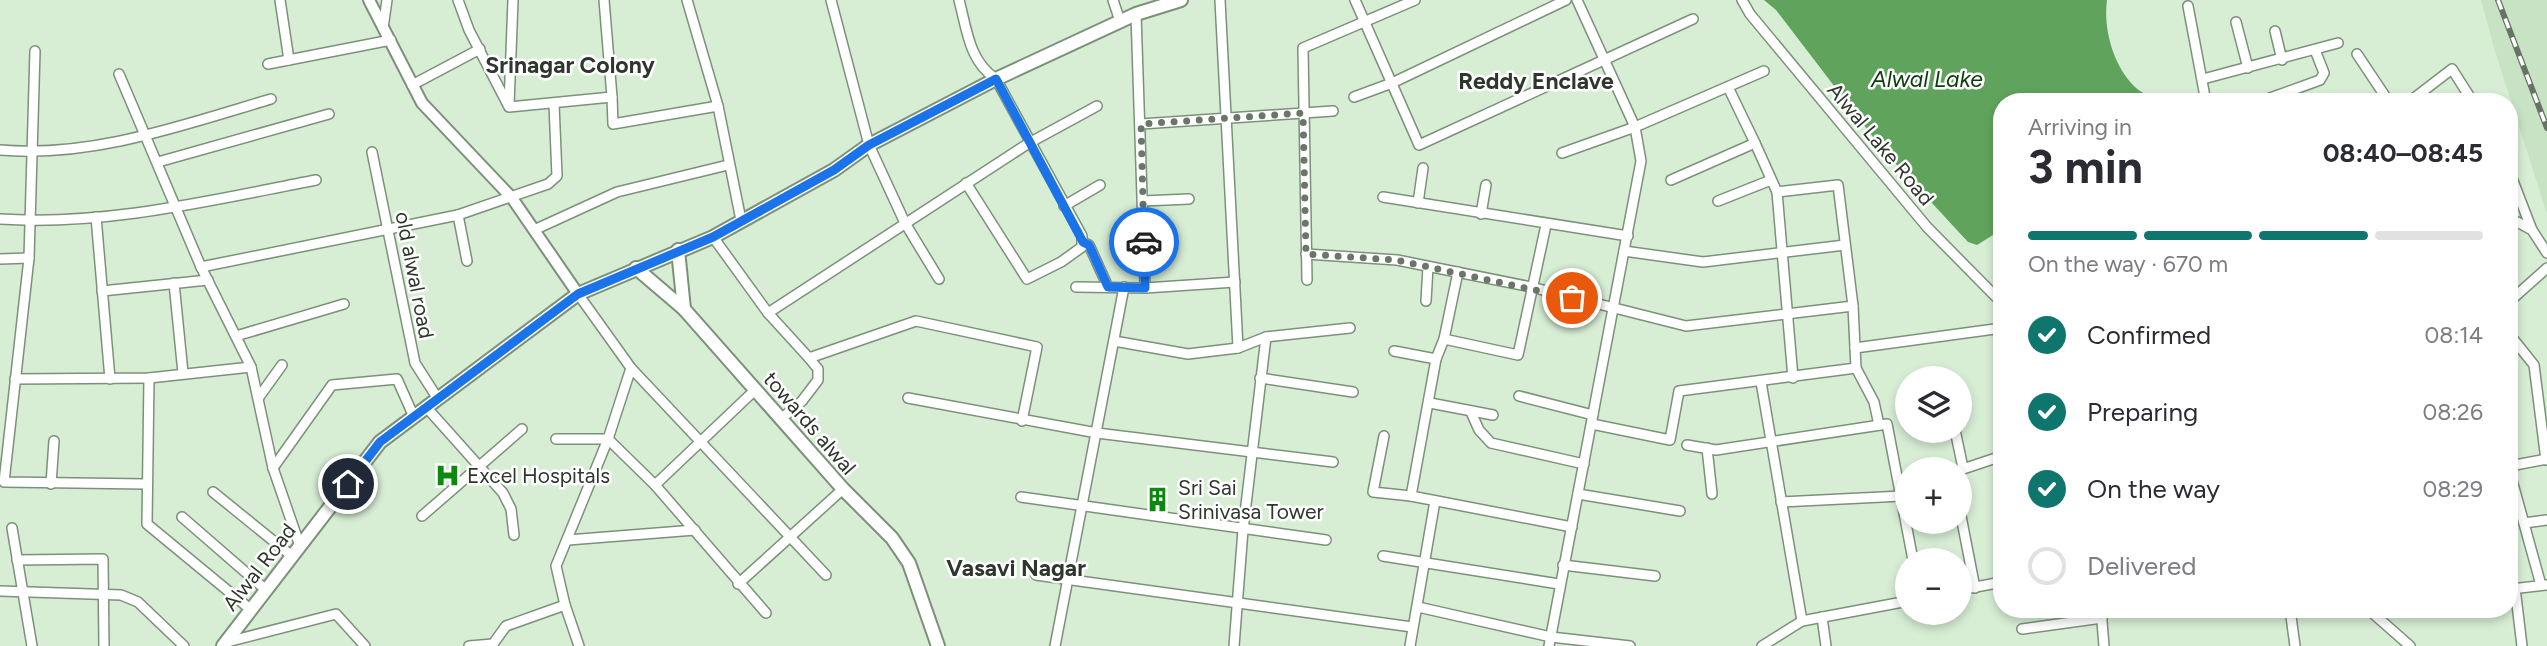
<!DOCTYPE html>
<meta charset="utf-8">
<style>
body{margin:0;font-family:Figtree,sans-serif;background:#f7f7f7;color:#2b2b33;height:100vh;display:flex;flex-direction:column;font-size:26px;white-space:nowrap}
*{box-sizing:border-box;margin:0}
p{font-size:23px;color:#7c7c81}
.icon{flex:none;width:38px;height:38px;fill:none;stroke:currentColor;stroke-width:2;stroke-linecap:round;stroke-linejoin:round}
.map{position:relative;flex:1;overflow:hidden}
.drawer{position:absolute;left:1993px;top:93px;width:525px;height:525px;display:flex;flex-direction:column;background:#fff;border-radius:28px;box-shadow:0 4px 10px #0003}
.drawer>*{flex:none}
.fabs{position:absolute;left:1895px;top:366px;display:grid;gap:14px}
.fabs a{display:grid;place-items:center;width:77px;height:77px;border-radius:50%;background:#fff;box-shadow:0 4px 10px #0003;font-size:35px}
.pin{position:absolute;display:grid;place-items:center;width:60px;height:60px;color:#fff;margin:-30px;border:4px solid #fff;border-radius:50%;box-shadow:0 2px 7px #0007}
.courier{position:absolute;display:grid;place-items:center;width:70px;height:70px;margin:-35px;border:5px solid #1a73e8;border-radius:50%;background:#fff;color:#222;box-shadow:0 2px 9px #0007}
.overview em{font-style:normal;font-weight:700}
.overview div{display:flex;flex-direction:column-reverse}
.overview{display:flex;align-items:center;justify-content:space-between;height:119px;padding:0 35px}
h1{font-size:46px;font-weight:700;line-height:52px}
.bar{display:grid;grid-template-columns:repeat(4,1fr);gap:10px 7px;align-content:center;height:84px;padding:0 35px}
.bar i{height:9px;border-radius:5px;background:#e1e1e2}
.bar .active{background:#0f766e}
.bar p{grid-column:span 4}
ol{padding:0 35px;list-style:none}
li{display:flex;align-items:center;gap:21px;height:77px}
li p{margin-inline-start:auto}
li .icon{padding:7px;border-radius:50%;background:#0f766e;color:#fff;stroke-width:4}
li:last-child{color:#7c7c81}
li i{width:38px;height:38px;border:4px solid #e1e1e2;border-radius:50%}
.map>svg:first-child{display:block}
.built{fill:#c7e3c4}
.water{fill:#60a35c}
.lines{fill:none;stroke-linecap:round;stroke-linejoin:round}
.minor-casing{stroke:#7c917a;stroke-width:12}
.tertiary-casing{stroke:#7c917a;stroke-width:14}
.secondary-casing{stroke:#7c917a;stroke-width:16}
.minor{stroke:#fff;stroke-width:9}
.tertiary{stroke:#fff;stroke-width:10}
.secondary{stroke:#fff;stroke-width:12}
.rail-casing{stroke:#677465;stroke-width:6}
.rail{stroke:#fff;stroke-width:3.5;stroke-dasharray:10;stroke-linecap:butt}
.done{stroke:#697668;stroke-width:7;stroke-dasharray:0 12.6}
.route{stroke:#1a73e8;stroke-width:9}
.labels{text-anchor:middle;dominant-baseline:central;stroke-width:5;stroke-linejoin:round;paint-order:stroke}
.street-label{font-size:21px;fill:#2e362d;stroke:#fff}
.poi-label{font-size:21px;fill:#2e362d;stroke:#fff;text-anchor:start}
.neighbourhood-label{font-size:23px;font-weight:bold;fill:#2e362d;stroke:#fff}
.water-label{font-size:23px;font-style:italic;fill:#0d3d0c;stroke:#fff}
</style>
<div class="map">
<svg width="2547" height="646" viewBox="0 0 2547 646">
<rect width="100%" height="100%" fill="#d7eed5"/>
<polygon class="built" points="2481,0 2547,0 2547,214 2494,48"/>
<path class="water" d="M1764,0H2107C2103,28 2113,65 2134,86C2140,92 2149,96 2156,101L2002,102V234L1993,235L1977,245L1968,242L1883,150L1776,10Z"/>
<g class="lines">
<defs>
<g id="minor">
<polyline points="280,0 289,60"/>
<polyline points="458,0 469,30 509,107 612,97 613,124 718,106"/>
<polyline points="604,0 612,97"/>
<polyline points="687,0 718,106 741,220"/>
<polyline points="831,0 869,145 905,223 939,279"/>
<path d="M959,0C967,30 969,61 996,79L1082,236V247L1061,262L1027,279L966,183"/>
<polyline points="1113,0 1120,21"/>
<polyline points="1220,0 1238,348"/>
<polyline points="1355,0 1419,145 1693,19"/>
<polyline points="1742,0 1750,14 1927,227 2002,303"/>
<polyline points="2188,6 2206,102"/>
<polyline points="1136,14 1145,288"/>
<polyline points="2236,22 2248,68"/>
<polyline points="383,28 387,0"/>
<polyline points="2275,31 2282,60"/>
<polyline points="35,51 29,258 4,482 146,484"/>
<polyline points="2357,54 2389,102"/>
<polyline points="268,64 391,40"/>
<polyline points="119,74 201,267 251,367 273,468 300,546"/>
<polyline points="2203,79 2338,43"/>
<polyline points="412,85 480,49"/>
<polyline points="1354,97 1392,83 1566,0"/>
<polyline points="2259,102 2320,80 2324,73 2315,50"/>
<polyline points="2409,102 2452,69 2473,102"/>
<polyline points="509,105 513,0"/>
<polyline points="1141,124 1333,111"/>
<path d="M0,150C92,158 183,125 271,99"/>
<polyline points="372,152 415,363 438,399"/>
<polyline points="1562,153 1635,127 1764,71"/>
<polyline points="158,162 329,114"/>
<polyline points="2510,173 2532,230"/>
<polyline points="1671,180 1755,143 1728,87"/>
<polyline points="1777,192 1793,378"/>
<polyline points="1383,197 1628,236"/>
<polyline points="1143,201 1189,199"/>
<polyline points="1718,201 1771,180"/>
<polyline points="1418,203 1423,168"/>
<polyline points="1064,206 1100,185"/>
<polyline points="1481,214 1486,185"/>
<polyline points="458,215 467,261"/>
<polyline points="96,217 110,379"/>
<polyline points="2510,218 2532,230 2547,253"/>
<path d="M0,219C106,226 212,200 316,180"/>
<polyline points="534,230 617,192 728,165"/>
<polyline points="713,237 768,313 809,358 916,321 1037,347 1022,421"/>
<polyline points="1083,242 1089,245 1108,287"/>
<polyline points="1624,251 1703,262 1845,245"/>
<polyline points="1306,254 1397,260 1531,287 1686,326 1853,306 1838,185 1777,192 1755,143"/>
<polyline points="0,259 29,258"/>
<polyline points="201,267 458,215 548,184 557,176 554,104"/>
<polyline points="1307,280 1303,48 1415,0"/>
<polyline points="174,283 183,373"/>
<polyline points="1076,287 1145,288 1235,282"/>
<polyline points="102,291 208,280"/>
<polyline points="578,294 631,368"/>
<polyline points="1426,301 1428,267"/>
<polyline points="2510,301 2547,268"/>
<polyline points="1853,306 1856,368 1874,402 1879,425"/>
<polyline points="768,313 1029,143 1097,106"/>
<polyline points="2510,335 2534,365 2546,460"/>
<polyline points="236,336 344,304"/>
<polyline points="1444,339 1518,355 1546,225"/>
<polyline points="1114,341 1188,354 1238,348 1266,337 1350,328"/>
<polyline points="1855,348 2002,328"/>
<polyline points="1394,351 1436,359"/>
<polyline points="149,378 147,524 250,609"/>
<polyline points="1260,378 1353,392"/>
<polyline points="15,379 149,378 251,367"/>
<polyline points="1761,382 1802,621"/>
<polyline points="1519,396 1593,415"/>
<polyline points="259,397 282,365"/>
<polyline points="908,398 1097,433 1333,462"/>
<polyline points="1430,403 1493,415"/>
<polyline points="427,408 503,493 511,509 514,535"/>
<polyline points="1471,412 1479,430 1491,443 1584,464"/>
<polyline points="781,419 802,401 818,380 818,369 809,358"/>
<polyline points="1592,424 1670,440 1679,391 1856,368"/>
<polyline points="1955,430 1963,468"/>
<polyline points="1384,436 1373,492 1411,496 1572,527"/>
<polyline points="556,439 608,439 655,485 766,613"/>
<polyline points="1687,445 1716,450 1887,424 1913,560"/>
<polyline points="1707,448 1712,494"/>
<polyline points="2510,466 2547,459"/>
<polyline points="273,468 332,385 397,379 414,417"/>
<polyline points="1960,470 2002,456"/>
<polyline points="2510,473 2541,585"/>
<polyline points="51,484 54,441"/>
<polyline points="655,485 755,390"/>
<polyline points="213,492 292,556"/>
<polyline points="1578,494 1680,511"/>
<polyline points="1411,496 1436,359 1444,339 1458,272"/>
<polyline points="1021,497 1326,540"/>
<polyline points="1781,502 1902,496"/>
<polyline points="1960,511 1975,588"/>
<polyline points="422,516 522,429"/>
<polyline points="182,517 266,590"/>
<polyline points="2524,523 2547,520"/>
<polyline points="12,528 32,646"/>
<polyline points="568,540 695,530"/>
<polyline points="1383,556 1559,584"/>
<polyline points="17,560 103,559 104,646"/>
<polyline points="1563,565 1655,576"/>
<polyline points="1036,575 1412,627"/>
<polyline points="738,584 843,489"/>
<polyline points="2515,588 2522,646"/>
<polyline points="2511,589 2546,585"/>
<polyline points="1960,590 2002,582"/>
<polyline points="0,591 121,595 138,602 184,646"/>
<polyline points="565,605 556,566 608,439 631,368 826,575"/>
<polyline points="1418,607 1551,637 1630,646"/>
<polyline points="2101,609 2104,646"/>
<polyline points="2290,609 2295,646"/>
<polyline points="2368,609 2410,646"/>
<polyline points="1822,617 1826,646"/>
<polyline points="2022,629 2102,618"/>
<polyline points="227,642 336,614 365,646"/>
<polyline points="469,646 493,644 506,626 565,605 579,646"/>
<polyline points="1055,646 1124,287"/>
<polyline points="1234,646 1243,530 1266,337"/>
<polyline points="1410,646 1435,501"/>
<polyline points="1549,646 1641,161 1635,127 1577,0"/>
<polyline points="1762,646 1802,621 1908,601"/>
</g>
<polyline id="tertiary" points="369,0 422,103 512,198 578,294"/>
<g id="secondary">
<polyline points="678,250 684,309"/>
<polyline points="636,268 684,309 843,489 892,538 909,563 938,646"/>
<polyline points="223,646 380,442 578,294 713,237 834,170 869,145 996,79 1136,14 1181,0"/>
</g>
</defs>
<use href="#minor" class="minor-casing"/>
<use href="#tertiary" class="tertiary-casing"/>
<use href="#secondary" class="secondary-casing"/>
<use href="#minor" class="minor"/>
<use href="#tertiary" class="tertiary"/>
<use href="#secondary" class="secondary"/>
<defs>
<polyline id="rail" points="2498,0 2547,128"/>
</defs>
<use href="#rail" class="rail-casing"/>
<use href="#rail" class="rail"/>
</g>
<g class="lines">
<polyline class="done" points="1144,242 1141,124 1303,113 1306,254 1396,260 1572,298"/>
<polyline class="route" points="348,484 380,442 578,294 713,237 834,170 869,145 996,79 1083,242 1089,245 1108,287 1145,288 1144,242"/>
</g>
<defs>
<symbol id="hospital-bare" viewBox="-9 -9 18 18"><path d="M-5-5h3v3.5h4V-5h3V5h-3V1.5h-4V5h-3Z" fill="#0e8910" stroke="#fff" stroke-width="2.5" paint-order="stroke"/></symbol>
<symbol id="building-bare" viewBox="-9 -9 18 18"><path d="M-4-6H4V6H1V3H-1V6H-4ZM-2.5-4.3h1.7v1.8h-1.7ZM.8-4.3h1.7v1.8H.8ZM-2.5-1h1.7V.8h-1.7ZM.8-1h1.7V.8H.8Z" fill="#0e8910" stroke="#fff" stroke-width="2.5" paint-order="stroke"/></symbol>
</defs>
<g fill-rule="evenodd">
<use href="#hospital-bare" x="430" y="458" width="35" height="35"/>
<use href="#building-bare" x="1140" y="482" width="35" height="35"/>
</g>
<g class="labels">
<g class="street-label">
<text transform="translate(1881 144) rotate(50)">Alwal Lake Road</text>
<text transform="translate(415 275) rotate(79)">old alwal road</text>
<text transform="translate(810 423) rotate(49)">towards alwal</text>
<text transform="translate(259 567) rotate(-52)">Alwal Road</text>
</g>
<g class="poi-label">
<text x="467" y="475">Excel Hospitals</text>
<text x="1178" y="487">Sri Sai<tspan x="1178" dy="24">Srinivasa Tower</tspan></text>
</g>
<g class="neighbourhood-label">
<text x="570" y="65">Srinagar Colony</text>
<text x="1536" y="81">Reddy Enclave</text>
<text x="1016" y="568">Vasavi Nagar</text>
</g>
<g class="water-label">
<text x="1927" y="79">Alwal Lake</text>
</g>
</g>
</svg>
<div class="fabs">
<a><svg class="icon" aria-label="layers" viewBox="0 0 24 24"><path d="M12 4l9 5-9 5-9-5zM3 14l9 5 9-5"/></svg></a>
<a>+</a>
<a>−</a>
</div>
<div class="pin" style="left:1572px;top:298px;background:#ea580c"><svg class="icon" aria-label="bag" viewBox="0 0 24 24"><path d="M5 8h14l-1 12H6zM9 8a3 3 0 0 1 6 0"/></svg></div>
<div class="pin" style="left:348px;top:484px;background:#1f2937"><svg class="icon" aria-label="home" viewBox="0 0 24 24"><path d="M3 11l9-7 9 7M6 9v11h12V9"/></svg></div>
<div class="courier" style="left:1144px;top:242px"><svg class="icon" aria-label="car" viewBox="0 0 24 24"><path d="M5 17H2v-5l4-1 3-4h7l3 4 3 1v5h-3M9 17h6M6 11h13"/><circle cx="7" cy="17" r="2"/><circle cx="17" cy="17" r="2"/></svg></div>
<section class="drawer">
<div class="overview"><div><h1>3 min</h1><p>Arriving in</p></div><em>08:40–08:45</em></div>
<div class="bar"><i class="active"></i><i class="active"></i><i class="active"></i><i></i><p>On the way · 670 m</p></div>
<ol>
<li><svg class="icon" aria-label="check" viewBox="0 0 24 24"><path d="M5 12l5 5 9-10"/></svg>Confirmed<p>08:14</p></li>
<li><svg class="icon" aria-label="check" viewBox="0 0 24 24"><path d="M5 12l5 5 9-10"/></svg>Preparing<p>08:26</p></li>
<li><svg class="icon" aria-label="check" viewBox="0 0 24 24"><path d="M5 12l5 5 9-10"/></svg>On the way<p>08:29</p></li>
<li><i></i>Delivered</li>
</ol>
</section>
</div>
